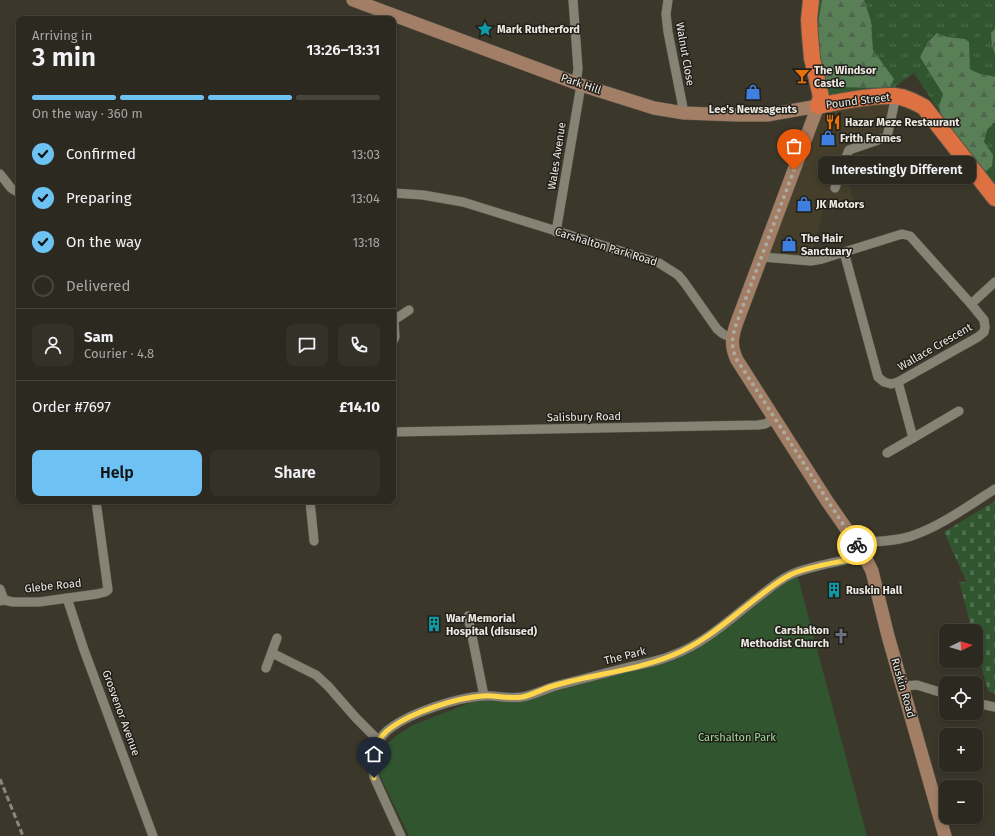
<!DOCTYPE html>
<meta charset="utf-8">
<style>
body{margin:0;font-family:"Fira Sans",sans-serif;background:#343129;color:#f1f3f6;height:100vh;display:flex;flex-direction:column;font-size:15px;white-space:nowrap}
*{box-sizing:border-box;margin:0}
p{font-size:13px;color:#a6a6a5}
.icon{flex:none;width:22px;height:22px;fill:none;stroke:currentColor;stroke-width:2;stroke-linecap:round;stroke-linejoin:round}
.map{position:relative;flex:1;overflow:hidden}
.side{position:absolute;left:16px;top:16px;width:380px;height:488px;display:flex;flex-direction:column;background:#2c2920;border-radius:8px;box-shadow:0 2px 6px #0003,0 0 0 1px #48453e}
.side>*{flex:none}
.needle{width:26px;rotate:85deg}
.fabs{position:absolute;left:939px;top:624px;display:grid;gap:8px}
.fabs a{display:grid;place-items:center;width:44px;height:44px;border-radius:8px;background:#2c2920;box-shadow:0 2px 6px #0003,0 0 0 1px #48453e;font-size:20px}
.pin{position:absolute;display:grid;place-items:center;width:34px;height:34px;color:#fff;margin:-41px -17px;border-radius:50% 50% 50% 0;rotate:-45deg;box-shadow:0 0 4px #0007}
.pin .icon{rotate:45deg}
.courier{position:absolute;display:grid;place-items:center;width:40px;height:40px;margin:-20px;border:3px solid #ffd54a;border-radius:50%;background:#fff;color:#222;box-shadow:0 1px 5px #0007}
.bubble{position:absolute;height:28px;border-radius:8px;background:#2c2920;box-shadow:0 2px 6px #0003,0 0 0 1px #48453e;font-size:13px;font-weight:600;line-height:28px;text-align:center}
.overview em{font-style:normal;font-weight:600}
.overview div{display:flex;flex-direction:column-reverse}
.overview{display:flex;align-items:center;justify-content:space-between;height:68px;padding:0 16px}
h1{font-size:26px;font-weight:600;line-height:30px}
.bar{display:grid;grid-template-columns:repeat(4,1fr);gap:6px 4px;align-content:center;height:48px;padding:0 16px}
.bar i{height:5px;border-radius:3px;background:#48453e}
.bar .current{background:#6dc2f3}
.bar p{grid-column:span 4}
.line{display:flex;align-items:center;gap:10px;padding:0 16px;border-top:1px solid #48453e}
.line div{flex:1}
.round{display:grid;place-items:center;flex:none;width:42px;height:42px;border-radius:8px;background:#343129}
ol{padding:0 16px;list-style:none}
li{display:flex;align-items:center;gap:12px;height:44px}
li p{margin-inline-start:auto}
li .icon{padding:4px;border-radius:50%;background:#6dc2f3;color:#111;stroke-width:4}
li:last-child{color:#a6a6a5}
li i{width:22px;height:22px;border:2px solid #48453e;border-radius:50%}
.button{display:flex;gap:8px;margin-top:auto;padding:8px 16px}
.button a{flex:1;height:46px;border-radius:8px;background:#6dc2f3;color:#111;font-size:16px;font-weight:600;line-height:46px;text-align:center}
.button a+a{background:#343129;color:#f1f3f6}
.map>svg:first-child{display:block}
.built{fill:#443e2a}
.grass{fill:url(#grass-tufts)}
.forest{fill:url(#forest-firs)}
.cemetery{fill:url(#cemetery-stones)}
.green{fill:#31562f}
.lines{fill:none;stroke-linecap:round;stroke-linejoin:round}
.street-casing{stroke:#565448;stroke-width:10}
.secondary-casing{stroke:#565448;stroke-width:14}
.highway-casing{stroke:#565448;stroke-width:18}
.street{stroke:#878374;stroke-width:9}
.secondary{stroke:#a17e65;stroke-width:13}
.highway{stroke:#de7141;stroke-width:16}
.rail{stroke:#8b877d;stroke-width:3;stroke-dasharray:6 3;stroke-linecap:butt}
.done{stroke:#adaba1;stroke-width:4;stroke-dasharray:0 7.2}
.route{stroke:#ffd54a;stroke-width:5}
.labels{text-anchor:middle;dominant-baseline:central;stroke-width:3;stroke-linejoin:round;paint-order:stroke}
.poi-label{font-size:11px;font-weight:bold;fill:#ebe9e1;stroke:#211f19;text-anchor:start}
.street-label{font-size:11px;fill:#ebe9e1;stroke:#211f19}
.park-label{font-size:11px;fill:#a0db9b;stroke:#211f19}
</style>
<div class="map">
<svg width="995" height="836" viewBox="0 0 995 836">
<defs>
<pattern id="grass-tufts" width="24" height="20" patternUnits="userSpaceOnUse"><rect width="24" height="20" fill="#31562f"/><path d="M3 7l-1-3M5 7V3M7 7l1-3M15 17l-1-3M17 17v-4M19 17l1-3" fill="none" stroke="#4f6e4d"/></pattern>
<pattern id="forest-firs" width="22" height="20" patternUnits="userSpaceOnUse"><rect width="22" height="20" fill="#597f56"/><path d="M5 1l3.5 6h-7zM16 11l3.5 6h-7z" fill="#50654e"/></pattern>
<pattern id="cemetery-stones" width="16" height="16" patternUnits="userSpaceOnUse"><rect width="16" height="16" fill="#31562f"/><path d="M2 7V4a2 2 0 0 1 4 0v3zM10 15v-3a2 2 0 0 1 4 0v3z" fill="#4f6e4d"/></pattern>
</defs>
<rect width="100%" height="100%" fill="#3b372a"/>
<polygon class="built" points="891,100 885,136 847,148 843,167 854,201 823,211 811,258 766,254 780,217 823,113 835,106"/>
<polygon class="grass" points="814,0 995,0 995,191 952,131 914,73 904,80 893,89 821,97"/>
<g class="forest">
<polygon points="822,0 864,0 871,21 873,50 894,79 889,88 834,87 823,76 818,51 817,29"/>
<polygon points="995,29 995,54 992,46 991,33"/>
<path d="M937,33L947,37L965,39L969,42L970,69C979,75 985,74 995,77V123H993L987,130L984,142L993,155L992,166L984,173L941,116L939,106L943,94L920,57L928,42Z"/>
</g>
<polygon class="cemetery" points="995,501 995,694 988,691 976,647 976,631 972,631 959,581 967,583 944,532"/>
<polygon class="green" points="797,574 867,836 409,836 379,774 381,761 386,745 396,736 413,725 482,698 517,700 674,658 768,592"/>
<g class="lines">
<defs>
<g id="street">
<polyline points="573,0 578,69 576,83"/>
<polyline points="668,0 666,14 668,32 684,113"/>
<polyline points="0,174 11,188 19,193"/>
<polyline points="835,188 843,164 849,150 887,137 896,96"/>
<polyline points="393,193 423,195 463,202 659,263 678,275 684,282 717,329 723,334 732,338"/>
<polyline points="556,232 581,85"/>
<polyline points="761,257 811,261 822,259 902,234 910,236 971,304 984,320 985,327 984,332 978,337 898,382 891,384 884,382 878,377 844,252"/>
<polyline points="971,304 995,282"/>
<polyline points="393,341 395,337 394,320 409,310"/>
<polyline points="898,382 913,438 959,411"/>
<polyline points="393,432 758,425 765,424 774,419"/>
<polyline points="887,453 913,438"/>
<polyline points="310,501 314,541"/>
<path d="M856,543C875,541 896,542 914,535C941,526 971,504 995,489"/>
<polyline points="0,589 4,600"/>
<polyline points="67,598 84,650 153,836"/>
<polyline points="0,601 4,600 13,602 39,602 97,594 105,592 108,590 96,501"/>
<polyline points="468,616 484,696"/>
<polyline points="272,653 316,675 328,686 356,718 378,740"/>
<polyline points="266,668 277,638"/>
<polyline points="903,686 917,685 946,694"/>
<polyline points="976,703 995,707"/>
<path d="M401,836L374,777C371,757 374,739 392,727C413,712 456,698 482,696C495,695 509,699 522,697C535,695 546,688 559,685C582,679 606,673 629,667C644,664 659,661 673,655C706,643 732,617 760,596C769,589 779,580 790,575C808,566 836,563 857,557L863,553"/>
</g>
<path id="secondary" d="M353,0L581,85L654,108L684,113L737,115H767L818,106L737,322C732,336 730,346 737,360L827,501L863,553L872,571L888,636L945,836"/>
<g id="highway">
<polyline points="811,0 809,20 810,36 812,58 821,97 818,106"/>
<path d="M818,106C841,101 872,95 895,96C906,97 915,102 924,107L995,198"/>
</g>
</defs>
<use href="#street" class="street-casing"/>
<use href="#secondary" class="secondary-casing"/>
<use href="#highway" class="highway-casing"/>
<use href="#street" class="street"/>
<use href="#secondary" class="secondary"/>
<use href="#highway" class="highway"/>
<polyline class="rail" points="0,779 23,836"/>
</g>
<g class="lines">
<path class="done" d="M794,170L737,322C732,336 730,346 737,360C778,422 816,484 857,545"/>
<path class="route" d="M374,778C371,757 374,739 392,727C413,712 456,698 482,696C495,695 509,699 522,697C533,695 542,689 553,686C592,674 635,671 673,655C706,642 734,615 762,594C771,587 780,580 790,575C808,566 836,563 857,558L863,553L857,545"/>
</g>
<defs>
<symbol id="sight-bare" viewBox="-9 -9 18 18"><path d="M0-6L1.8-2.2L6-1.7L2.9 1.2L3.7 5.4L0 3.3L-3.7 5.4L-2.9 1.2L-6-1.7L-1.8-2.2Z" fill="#0f9aa8" stroke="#211f19" stroke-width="2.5" paint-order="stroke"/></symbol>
<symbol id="bar-bare" viewBox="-9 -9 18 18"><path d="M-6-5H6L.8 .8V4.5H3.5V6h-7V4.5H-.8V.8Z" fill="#e8710a" stroke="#211f19" stroke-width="2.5" paint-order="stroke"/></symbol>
<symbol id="shop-bare" viewBox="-9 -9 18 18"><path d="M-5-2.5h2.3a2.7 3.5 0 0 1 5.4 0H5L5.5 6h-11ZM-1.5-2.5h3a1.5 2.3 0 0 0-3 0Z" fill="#3f7fe0" stroke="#211f19" stroke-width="2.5" paint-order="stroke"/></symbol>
<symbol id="restaurant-bare" viewBox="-9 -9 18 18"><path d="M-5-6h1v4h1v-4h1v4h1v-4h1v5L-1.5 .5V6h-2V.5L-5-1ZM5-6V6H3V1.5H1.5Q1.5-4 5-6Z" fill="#e8710a" stroke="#211f19" stroke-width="2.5" paint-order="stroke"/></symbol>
<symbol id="building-bare" viewBox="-9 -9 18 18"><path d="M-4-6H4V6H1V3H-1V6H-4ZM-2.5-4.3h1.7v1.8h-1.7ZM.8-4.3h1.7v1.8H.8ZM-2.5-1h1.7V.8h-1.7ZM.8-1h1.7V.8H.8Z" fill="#0f9aa8" stroke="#211f19" stroke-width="2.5" paint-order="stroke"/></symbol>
<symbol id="church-bare" viewBox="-9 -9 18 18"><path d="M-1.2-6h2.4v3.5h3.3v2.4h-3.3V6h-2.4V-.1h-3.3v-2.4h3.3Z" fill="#6b7280" stroke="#211f19" stroke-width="2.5" paint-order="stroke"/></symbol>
</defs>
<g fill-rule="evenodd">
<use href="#sight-bare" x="474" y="18" width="22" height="22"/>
<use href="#bar-bare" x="791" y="65" width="22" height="22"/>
<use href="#shop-bare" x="742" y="81" width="22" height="22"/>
<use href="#restaurant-bare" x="822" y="111" width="22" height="22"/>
<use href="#shop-bare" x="817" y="127" width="22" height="22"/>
<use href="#shop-bare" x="793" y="193" width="22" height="22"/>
<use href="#shop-bare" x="778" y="233" width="22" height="22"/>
<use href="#building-bare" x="823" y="579" width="22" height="22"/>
<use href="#building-bare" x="423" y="613" width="22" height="22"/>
<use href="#church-bare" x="830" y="625" width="22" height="22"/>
</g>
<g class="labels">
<g class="poi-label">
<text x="497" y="29">Mark Rutherford</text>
<text x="814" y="70">The Windsor<tspan x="814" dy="13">Castle</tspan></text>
<text x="753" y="109" text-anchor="middle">Lee's Newsagents</text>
<text x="845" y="122">Hazar Meze Restaurant</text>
<text x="840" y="138">Frith Frames</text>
<text x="816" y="204">JK Motors</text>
<text x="801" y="238">The Hair<tspan x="801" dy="13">Sanctuary</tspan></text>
<text x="846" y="590">Ruskin Hall</text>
<text x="446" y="618">War Memorial<tspan x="446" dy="13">Hospital (disused)</tspan></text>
<text x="829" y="630" text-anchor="end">Carshalton<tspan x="829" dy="13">Methodist Church</tspan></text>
</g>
<g class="street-label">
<text transform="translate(685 54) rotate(80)">Walnut Close</text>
<text transform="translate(581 84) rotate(19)">Park Hill</text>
<text transform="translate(858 101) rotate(-7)">Pound Street</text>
<text transform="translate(557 156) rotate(-81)">Wales Avenue</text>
<text transform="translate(606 247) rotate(17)">Carshalton Park Road</text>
<text transform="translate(935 347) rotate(-30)">Wallace Crescent</text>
<text transform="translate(584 417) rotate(-1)">Salisbury Road</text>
<text transform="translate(53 586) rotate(-6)">Glebe Road</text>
<text transform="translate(625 656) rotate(-14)">The Park</text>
<text transform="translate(903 688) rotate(74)">Ruskin Road</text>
<text transform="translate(121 713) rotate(70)">Grosvenor Avenue</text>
</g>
<g class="park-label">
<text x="737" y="737">Carshalton Park</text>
</g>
</g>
</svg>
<div class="fabs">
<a><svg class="needle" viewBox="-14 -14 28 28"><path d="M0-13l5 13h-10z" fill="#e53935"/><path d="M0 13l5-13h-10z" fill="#a6a6a5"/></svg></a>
<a><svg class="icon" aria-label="locate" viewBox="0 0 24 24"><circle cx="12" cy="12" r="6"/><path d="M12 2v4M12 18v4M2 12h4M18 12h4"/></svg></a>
<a>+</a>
<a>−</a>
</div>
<div class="pin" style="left:794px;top:170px;background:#ea580c"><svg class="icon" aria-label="bag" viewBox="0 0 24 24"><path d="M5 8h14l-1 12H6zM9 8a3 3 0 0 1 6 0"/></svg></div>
<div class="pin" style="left:374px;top:778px;background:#1f2937"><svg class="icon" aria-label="home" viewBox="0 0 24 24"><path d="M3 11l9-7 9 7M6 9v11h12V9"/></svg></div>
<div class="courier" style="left:857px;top:545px"><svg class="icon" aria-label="bike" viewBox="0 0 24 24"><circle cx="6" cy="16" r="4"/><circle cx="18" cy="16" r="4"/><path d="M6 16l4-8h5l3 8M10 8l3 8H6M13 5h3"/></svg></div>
<div class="bubble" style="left:818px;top:156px;width:158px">Interestingly Different</div>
<section class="side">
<div class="overview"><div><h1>3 min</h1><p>Arriving in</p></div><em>13:26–13:31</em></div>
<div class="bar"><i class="current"></i><i class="current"></i><i class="current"></i><i></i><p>On the way · 360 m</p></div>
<ol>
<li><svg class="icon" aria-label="check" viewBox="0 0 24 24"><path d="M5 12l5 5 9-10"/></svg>Confirmed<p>13:03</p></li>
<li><svg class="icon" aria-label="check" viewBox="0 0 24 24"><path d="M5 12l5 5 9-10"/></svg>Preparing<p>13:04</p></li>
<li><svg class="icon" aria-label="check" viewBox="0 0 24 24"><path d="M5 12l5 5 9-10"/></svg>On the way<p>13:18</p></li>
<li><i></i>Delivered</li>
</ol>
<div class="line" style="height:72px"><a class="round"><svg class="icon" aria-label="person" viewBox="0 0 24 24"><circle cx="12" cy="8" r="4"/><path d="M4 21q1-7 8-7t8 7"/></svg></a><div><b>Sam</b><p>Courier · 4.8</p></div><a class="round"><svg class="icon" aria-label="chat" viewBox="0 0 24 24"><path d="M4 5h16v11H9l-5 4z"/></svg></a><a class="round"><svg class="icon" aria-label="phone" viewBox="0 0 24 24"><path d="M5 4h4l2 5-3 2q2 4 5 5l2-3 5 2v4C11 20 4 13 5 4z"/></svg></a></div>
<div class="line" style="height:52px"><div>Order #7697</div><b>£14.10</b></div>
<div class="button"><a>Help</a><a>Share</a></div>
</section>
</div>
